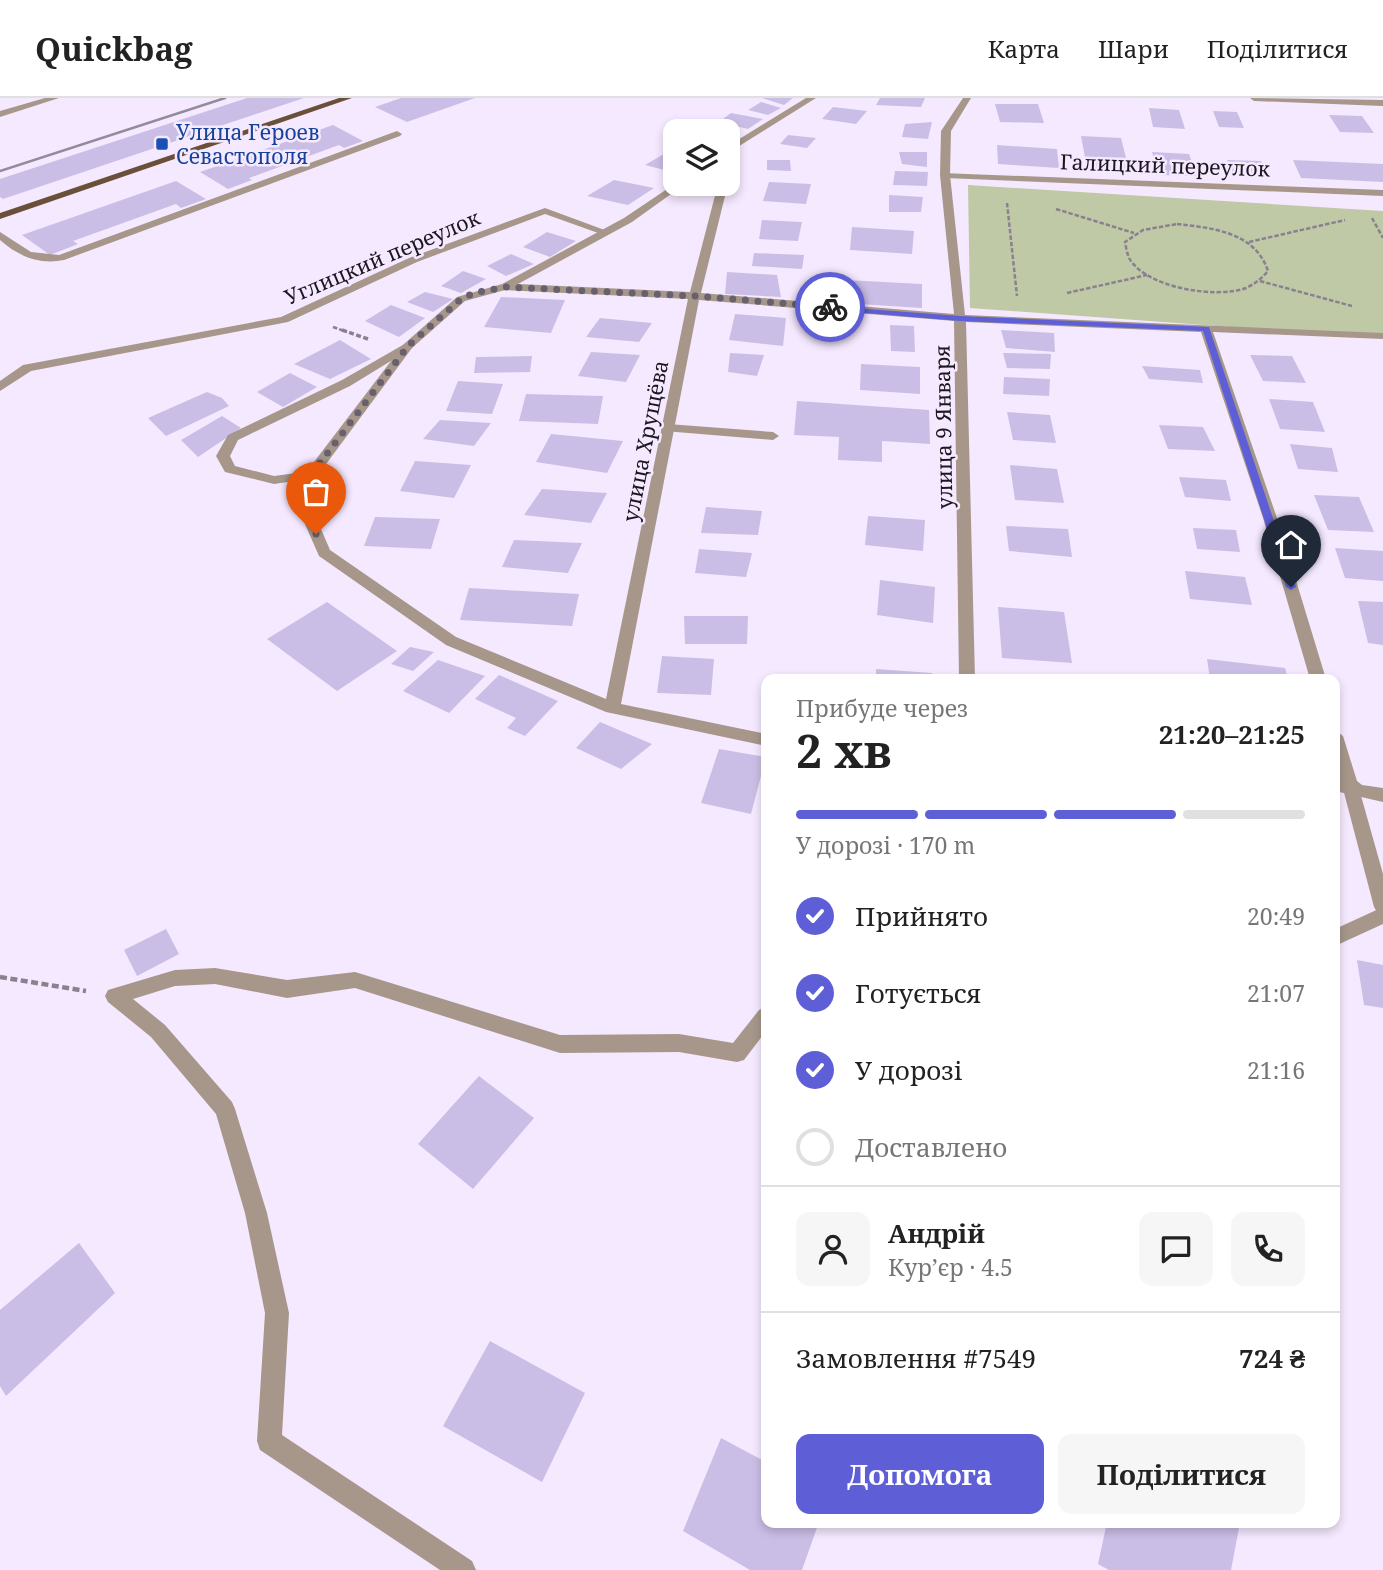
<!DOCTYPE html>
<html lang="uk">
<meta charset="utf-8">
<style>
body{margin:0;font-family:"Noto Serif",serif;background:#f6f6f6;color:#222;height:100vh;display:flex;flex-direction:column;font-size:26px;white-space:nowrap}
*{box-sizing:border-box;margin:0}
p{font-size:23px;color:#767676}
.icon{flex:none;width:38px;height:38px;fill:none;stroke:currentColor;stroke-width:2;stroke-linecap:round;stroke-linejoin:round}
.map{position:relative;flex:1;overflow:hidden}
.drawer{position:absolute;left:761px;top:576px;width:579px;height:854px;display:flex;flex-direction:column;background:#fff;border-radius:14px;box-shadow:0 4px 10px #0003}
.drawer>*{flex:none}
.buttons{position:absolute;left:663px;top:21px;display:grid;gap:14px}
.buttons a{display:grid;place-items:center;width:77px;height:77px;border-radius:14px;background:#fff;box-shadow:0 4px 10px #0003;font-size:35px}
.pin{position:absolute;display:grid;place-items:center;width:60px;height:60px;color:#fff;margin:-72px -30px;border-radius:50% 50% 50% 0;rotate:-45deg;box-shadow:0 0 7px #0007}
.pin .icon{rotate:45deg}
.courier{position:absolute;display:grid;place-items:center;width:70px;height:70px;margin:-35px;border:5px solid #5e5fd7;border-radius:50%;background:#fff;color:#222;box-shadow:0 2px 9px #0007}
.headline em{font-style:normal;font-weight:700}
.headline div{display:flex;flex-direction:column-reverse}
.headline{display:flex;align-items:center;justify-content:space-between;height:119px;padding:0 35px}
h1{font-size:46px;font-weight:700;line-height:52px}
.bar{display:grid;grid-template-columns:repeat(4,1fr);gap:10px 7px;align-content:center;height:84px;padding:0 35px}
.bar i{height:9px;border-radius:5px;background:#e0e0e0}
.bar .active{background:#5e5fd7}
.bar p{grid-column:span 4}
.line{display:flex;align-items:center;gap:18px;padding:0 35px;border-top:2px solid #e0e0e0}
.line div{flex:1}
.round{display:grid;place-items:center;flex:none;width:74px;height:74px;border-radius:14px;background:#f6f6f6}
ol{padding:0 35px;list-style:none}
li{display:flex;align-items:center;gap:21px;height:77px}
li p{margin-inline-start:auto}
li .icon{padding:7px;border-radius:50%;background:#5e5fd7;color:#fff;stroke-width:4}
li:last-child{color:#767676}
li i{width:38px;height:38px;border:4px solid #e0e0e0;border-radius:50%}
.cta{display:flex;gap:14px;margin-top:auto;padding:14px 35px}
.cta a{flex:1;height:80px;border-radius:14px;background:#5e5fd7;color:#fff;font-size:28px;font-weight:700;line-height:80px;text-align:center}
.cta a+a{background:#f6f6f6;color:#222}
header{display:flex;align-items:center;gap:42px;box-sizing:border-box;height:98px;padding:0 35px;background:#fff;border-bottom:2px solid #e0e0e0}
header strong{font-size:33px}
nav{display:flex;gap:38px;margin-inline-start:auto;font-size:24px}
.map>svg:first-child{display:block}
.green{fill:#c0c9a5}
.building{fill:#cbbee6}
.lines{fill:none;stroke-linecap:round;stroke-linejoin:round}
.path-far2{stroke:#898190;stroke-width:2.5;stroke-dasharray:4.5 2;stroke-linecap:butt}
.path-far1{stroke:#898190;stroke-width:3.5;stroke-dasharray:5 2.5;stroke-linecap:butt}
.path{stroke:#898190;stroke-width:4.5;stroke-dasharray:7 3.5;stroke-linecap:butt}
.service{fill:#a6978a;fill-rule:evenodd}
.minor{fill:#a6978a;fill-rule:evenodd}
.primary{fill:#6a5039;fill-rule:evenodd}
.rail{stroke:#938a9a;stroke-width:2.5}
.route{fill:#5e5fd7}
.done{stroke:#68606d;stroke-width:7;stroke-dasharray:0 12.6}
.transit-dot{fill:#1a4fb4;stroke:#f5e9ff;stroke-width:2.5}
.labels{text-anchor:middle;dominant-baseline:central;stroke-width:5;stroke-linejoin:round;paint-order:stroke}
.far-transit-label{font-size:21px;fill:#164399;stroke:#f5e9ff;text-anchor:start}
.far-street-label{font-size:21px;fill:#1c171f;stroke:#f5e9ff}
</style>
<header>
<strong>Quickbag</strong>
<nav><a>Карта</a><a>Шари</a><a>Поділитися</a></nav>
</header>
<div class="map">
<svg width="1383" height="1472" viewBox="0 0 1383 1472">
<rect width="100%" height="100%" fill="#f5e9ff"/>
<polygon class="green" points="968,87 1383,113 1383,240 970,210"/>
<g class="building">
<polygon points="247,0 304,0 3,101 0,99 0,81"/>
<polygon points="401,0 475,0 407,24 375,9"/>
<polygon points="762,0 793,0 784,7"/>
<polygon points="880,0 925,0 921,9 876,7"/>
<polygon points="761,4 781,10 768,17 748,12"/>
<polygon points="995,6 1038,6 1044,25 1000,24"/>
<polygon points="833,9 867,13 856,26 822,21"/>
<polygon points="1149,10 1179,12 1185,31 1153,29"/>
<polygon points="1213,13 1237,14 1244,30 1219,29"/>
<polygon points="731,15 763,21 748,31 719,24"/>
<polygon points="1329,17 1362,18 1374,35 1340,34"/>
<polygon points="932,24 928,41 902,39 905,26"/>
<polygon points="333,27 363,43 344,50 339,47 249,80 252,82 228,91 200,74"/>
<polygon points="788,37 816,40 807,50 780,46"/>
<polygon points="1081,38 1121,40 1129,72 1087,70"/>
<polygon points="997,47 1057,51 1059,70 998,66"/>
<polygon points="669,53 676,55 676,75 645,67"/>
<polygon points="899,54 927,54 927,69 902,66"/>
<polygon points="1152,54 1189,56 1197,78 1159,77"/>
<polygon points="767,62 790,62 791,73 767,72"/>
<polygon points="1227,62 1261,63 1270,80 1235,79"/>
<polygon points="1293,62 1383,66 1383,84 1301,80"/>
<polygon points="895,73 928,74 927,88 893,87"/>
<polygon points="614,82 654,90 628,107 587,98"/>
<polygon points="176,83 206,101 181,110 176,106 73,143 78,146 50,157 22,137"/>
<polygon points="769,84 811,86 806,106 763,103"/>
<polygon points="889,97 923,99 921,114 889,114"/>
<polygon points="762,122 802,124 798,143 759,141"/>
<polygon points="852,129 914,133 912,156 850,152"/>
<polygon points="547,134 576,143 550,159 523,149"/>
<polygon points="754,155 804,157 802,171 752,168"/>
<polygon points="511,156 534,166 506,178 487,168"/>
<polygon points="463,173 486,181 461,195 441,188"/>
<polygon points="727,174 777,177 781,199 725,196"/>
<polygon points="845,182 922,186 922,210 843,205"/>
<polygon points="425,194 453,201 433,214 407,204"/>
<polygon points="501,199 565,202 551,235 484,229"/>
<polygon points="391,207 425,220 399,239 365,223"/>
<polygon points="735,216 786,220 783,248 729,242"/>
<polygon points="600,220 652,225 639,244 586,239"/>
<polygon points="890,227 914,228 915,254 891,253"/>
<polygon points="1001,232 1054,235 1055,254 1006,250"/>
<polygon points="340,242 371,261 330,281 294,266"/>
<polygon points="591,254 640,257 626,284 578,278"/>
<polygon points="730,255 764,257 757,278 728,274"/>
<polygon points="1003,255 1051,256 1050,271 1007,270"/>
<polygon points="1250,257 1292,258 1306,285 1263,283"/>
<polygon points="532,258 530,274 474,275 476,259"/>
<polygon points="861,266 920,269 920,296 860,292"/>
<polygon points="1142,268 1200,272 1203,285 1149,281"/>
<polygon points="290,275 317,289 283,309 257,294"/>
<polygon points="1004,279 1050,281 1049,298 1003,296"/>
<polygon points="458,283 503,286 492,316 446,313"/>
<polygon points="207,294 222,300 229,308 166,338 148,320"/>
<polygon points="526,296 603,298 598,326 519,323"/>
<polygon points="1269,301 1313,304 1325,334 1280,331"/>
<polygon points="797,303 929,312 930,346 882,343 882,364 838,362 839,339 794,337"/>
<polygon points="1007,314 1050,317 1056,345 1013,342"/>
<polygon points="222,318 241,330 198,359 181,342"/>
<polygon points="440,322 491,325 474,348 423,341"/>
<polygon points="1159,327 1203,329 1215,353 1168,351"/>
<polygon points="551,336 623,343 607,375 536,364"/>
<polygon points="1290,346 1332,350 1338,374 1298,371"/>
<polygon points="415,363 471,367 454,400 400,393"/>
<polygon points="1010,367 1057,371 1064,405 1015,402"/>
<polygon points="1179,379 1226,382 1231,403 1185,399"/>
<polygon points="542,391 607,395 591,425 524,417"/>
<polygon points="1314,397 1359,399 1374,434 1328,432"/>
<polygon points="706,409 762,413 758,437 701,435"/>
<polygon points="868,418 925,422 923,453 865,447"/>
<polygon points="375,419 440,421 431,451 364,448"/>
<polygon points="1006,428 1068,431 1072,459 1009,453"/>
<polygon points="1193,430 1236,432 1240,454 1197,451"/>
<polygon points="514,442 582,445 568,475 502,469"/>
<polygon points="1335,450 1383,453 1383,483 1345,480"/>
<polygon points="699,451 752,455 746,479 695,475"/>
<polygon points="1185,473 1245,479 1252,507 1190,501"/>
<polygon points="880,482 935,489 933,525 877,517"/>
<polygon points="469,490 579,496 572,528 460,522"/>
<polygon points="1358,503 1383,504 1383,547 1368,545"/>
<polygon points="327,504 397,553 337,593 267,541"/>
<polygon points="998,509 1064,514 1072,565 1002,560"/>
<polygon points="684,518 748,518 747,546 685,546"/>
<polygon points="410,549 434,554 413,573 391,566"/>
<polygon points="662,558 714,561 711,597 657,595"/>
<polygon points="1207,561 1285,570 1288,581 1210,581"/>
<polygon points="438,562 485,578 449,615 403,593"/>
<polygon points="876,571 932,575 933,581 876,581"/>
<polygon points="499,577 558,603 525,638 507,630 516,620 475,601"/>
<polygon points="600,624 652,646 621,671 576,650"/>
<polygon points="719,651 766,659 751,716 701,705"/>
<polygon points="166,831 179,856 137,878 124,852"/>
<polygon points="1357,862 1383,867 1383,910 1364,907"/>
<polygon points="479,978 534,1020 473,1091 418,1046"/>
<polygon points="79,1145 115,1195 6,1298 0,1288 0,1212"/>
<polygon points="490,1243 585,1295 542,1384 443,1328"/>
<polygon points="721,1340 766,1364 766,1424 819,1424 802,1472 750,1472 683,1433"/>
<polygon points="1107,1424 1228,1424 1239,1430 1231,1472 1109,1472 1098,1466"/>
</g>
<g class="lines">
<g class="path-far2">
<polyline points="1007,105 1017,198"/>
<polyline points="1056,111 1134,135"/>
<polyline points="1372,120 1383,140"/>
<path d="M1177,126C1213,130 1255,134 1268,173C1262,180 1255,186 1246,190C1216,201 1146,190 1129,160C1127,155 1126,149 1125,144L1143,132Z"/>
<polyline points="1249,144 1345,122"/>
<polyline points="1260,183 1352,208"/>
<polyline points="1067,195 1147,177"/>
<polyline points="333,229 347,234"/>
</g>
<polyline class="path-far1" points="342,232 368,241"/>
<polyline class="path" points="0,879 86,893"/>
<g class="service">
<polygon points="45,0 59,0 0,19 0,13"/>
<path d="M397,33L402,36L400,38L64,162C39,167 18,158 0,142V134L31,154L59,157Z"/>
<polygon points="942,75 1383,92 1383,98 945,80 940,77"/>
<polygon points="545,110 610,134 601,136 545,116 417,164 288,224 31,273 0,293 0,283 23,267 281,219 409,160"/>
<polygon points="408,244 414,248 412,250 350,288 238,342 230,358 235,368 274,378 311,373 316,374 316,380 274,386 225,374 216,358 228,337 342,282"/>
<polygon points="668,326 773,334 779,338 773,342 664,333 662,330"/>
<polygon points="1350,680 1356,682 1358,687 1383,776 1383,817 1377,814 1374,809 1342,687 1344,682"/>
</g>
<g class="minor">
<polygon points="806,0 816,0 728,55 728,48"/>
<path d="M963,0H971L951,33L950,77L965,217L1383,235V241L1213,234L1277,420L1326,581H1310L1263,420L1201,234L966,224L975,581H959L954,223L699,202L621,606L766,636V648L606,614L446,547L319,458L301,417L304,377L404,246L457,199L502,186L624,120L676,85L685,86L632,124L518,186L690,194L718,86H728L701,195L954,216L940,77L941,33ZM505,192L688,201L606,601L456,539L330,452L315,417L318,377L412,250L465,203Z"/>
<polygon points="1250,0 1383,2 1383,8 1254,3"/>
<polygon points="1335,632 1343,638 1357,683 1362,687 1383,690 1383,704 1335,693 1335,679 1339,680 1335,666"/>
<polygon points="1383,809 1383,826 1335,848 1335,831"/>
<polygon points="215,870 287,882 355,874 560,937 679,936 733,945 759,912 766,909 766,933 744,962 737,964 679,954 560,955 355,890 287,900 215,886 175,888 133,901 165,927 232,1004 235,1011 267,1115 289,1215 282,1337 472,1463 476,1472 440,1472 260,1352 257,1343 265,1215 245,1115 216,1016 151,939 108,904 105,898 108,892 175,872"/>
</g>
<polygon class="primary" points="339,0 352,0 0,121 0,115"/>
<polyline class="rail" points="0,73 225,0"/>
</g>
<polygon class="route" points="827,208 960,218 1209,229 1296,489 1291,492 1286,489 1203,233 960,223 830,212"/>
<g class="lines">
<polyline class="done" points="316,436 308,417 311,377 408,248 461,201 474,195 505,189 695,198 830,209"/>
</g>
<rect class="transit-dot" x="155" y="39" width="14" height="14" rx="3.5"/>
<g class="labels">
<g class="far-transit-label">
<text x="176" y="34">Улица Героев<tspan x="176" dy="24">Севастополя</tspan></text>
</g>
<g class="far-street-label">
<text transform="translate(1165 67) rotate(2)">Галицкий переулок</text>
<text transform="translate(382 159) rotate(-23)">Углицкий переулок</text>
<text transform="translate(943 329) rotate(-91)">улица 9 Января</text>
<text transform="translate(645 343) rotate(-79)">улица Хрущёва</text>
</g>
</g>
</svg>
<div class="buttons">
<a><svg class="icon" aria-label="layers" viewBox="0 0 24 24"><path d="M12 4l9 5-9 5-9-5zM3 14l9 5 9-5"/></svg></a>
</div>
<div class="pin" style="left:316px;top:436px;background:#ea580c"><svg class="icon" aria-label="bag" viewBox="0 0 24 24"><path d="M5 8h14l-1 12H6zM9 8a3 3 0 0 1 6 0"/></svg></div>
<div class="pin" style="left:1291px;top:489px;background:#1f2937"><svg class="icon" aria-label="home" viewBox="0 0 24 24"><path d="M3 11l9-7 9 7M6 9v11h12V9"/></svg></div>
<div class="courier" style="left:830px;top:209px"><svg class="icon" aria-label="bike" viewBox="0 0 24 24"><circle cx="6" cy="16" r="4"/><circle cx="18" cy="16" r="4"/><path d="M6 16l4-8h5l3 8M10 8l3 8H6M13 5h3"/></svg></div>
<section class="drawer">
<div class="headline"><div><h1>2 хв</h1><p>Прибуде через</p></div><em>21:20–21:25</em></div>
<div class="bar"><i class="active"></i><i class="active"></i><i class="active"></i><i></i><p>У дорозі · 170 m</p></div>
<ol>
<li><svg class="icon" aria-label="check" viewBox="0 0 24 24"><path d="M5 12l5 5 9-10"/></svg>Прийнято<p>20:49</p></li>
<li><svg class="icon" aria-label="check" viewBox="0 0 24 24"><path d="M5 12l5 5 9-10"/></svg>Готується<p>21:07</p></li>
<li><svg class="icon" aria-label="check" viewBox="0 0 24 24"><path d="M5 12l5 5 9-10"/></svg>У дорозі<p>21:16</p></li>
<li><i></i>Доставлено</li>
</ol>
<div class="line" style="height:126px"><a class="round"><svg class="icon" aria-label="person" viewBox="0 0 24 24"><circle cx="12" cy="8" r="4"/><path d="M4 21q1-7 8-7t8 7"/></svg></a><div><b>Андрій</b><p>Кур’єр · 4.5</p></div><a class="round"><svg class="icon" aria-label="chat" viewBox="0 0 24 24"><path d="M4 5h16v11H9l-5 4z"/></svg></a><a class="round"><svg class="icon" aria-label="phone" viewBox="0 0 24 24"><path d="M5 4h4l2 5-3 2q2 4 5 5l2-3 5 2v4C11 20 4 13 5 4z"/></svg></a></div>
<div class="line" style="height:91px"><div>Замовлення #7549</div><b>724 ₴</b></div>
<div class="cta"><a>Допомога</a><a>Поділитися</a></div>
</section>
</div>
